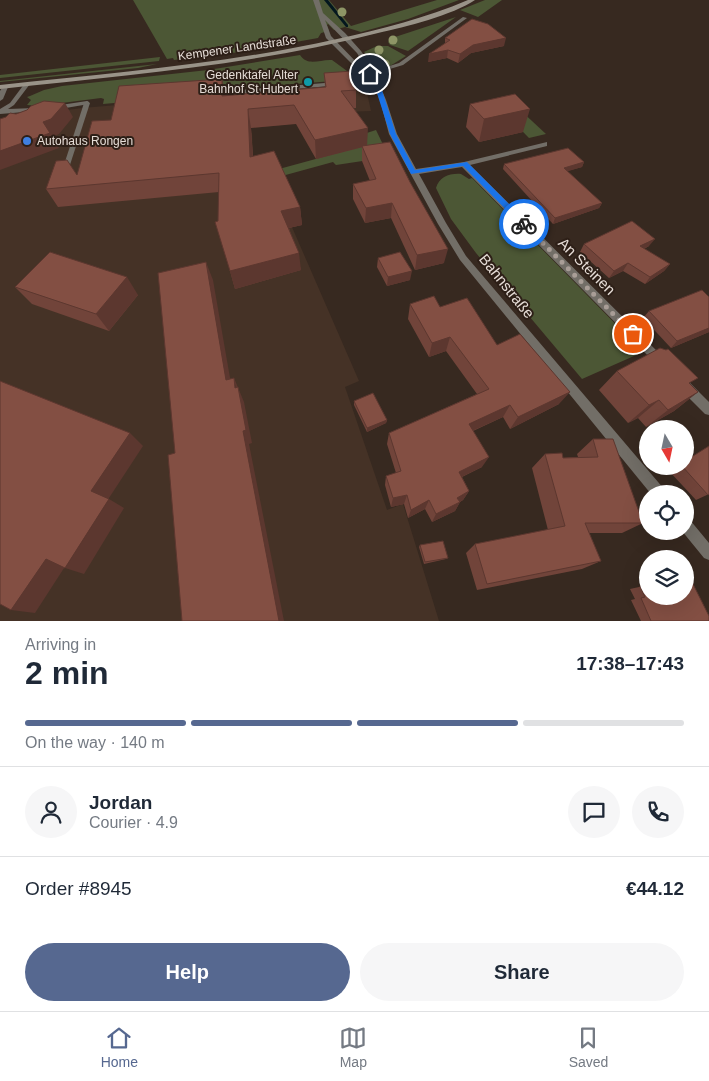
<!DOCTYPE html>
<meta charset="utf-8">
<style>
body{margin:0;font-family:Arial,sans-serif;background:#f6f6f7;color:#1f2937;height:100vh;display:flex;flex-direction:column;font-size:19px;white-space:nowrap}
*{box-sizing:border-box;margin:0}
p{font-size:16px;color:#747a83}
.icon{flex:none;width:28px;height:28px;fill:none;stroke:currentColor;stroke-width:2;stroke-linecap:round;stroke-linejoin:round}
.map{position:relative;height:621px;overflow:hidden}
.side{display:flex;flex-direction:column;background:#fff;flex:1}
.side>*{flex:none}
.needle{width:32px;rotate:171deg}
.buttons{position:absolute;left:639px;top:420px;display:grid;gap:10px}
.buttons a{display:grid;place-items:center;width:55px;height:55px;border-radius:50%;background:#fff;box-shadow:0 5px 20px #0002;font-size:25px}
.pin{position:absolute;display:grid;place-items:center;width:42px;height:42px;color:#fff;margin:-21px;border:2px solid #fff;border-radius:50%;box-shadow:0 1px 5px #0007}
.courier{position:absolute;display:grid;place-items:center;width:50px;height:50px;margin:-25px;border:4px solid #1a73e8;border-radius:50%;background:#fff;color:#222;box-shadow:0 1px 6px #0007}
.head em{font-style:normal;font-weight:800}
.head div{display:flex;flex-direction:column-reverse}
.head{display:flex;align-items:center;justify-content:space-between;height:85px;padding:0 25px}
h1{font-size:32px;font-weight:800;line-height:38px}
.bar{display:grid;grid-template-columns:repeat(4,1fr);gap:8px 5px;align-content:center;height:60px;padding:0 25px}
.bar i{height:6px;border-radius:4px;background:#e0e1e3}
.bar .current{background:#566890}
.bar p{grid-column:span 4}
.line{display:flex;align-items:center;gap:12px;padding:0 25px;border-top:1px solid #e0e1e3}
.line div{flex:1}
.round{display:grid;place-items:center;flex:none;width:52px;height:52px;border-radius:26px;background:#f6f6f7}
.button{display:flex;gap:10px;margin-top:auto;padding:10px 25px}
.button a{flex:1;height:58px;border-radius:30px;background:#566890;color:#fff;font-size:20px;font-weight:800;line-height:58px;text-align:center}
.button a+a{background:#f6f6f7;color:#1f2937}
.tab-bar{display:flex;justify-content:space-around;align-items:center;height:70px;border-top:1px solid #e0e1e3;background:#fff;font-size:14px;color:#747a83}
.tab-bar a{display:grid;justify-items:center;gap:2px}
.tab-bar .current{color:#566890}
.map>svg:first-child{display:block}
.built{fill:#453226}
.green{fill:#4c5735}
.lines{fill:none;stroke-linecap:round;stroke-linejoin:round}
.stream{fill:#04171e;fill-rule:evenodd}
.lane{fill:#726e67;fill-rule:evenodd}
.street{fill:#726e67;fill-rule:evenodd}
.secondary{fill:#999388;fill-rule:evenodd}
.tree{fill:#8e9566}
.wall{fill:#71443a}
.shaded-wall{fill:#5c372f}
.building{fill:#834f43;stroke:#5c372f}
.route{fill:#1a73e8}
.done{stroke:#a99e97;stroke-width:5;stroke-dasharray:0 9}
.culture-dot{fill:#0f9aa8;stroke:#2d1f17;stroke-width:2}
.shop-dot{fill:#3f7fe0;stroke:#2d1f17;stroke-width:2}
.labels{text-anchor:middle;dominant-baseline:central;stroke-width:4;stroke-linejoin:round;paint-order:stroke}
.far-street-label{font-size:12px;fill:#e6ddd7;stroke:#2d1f17}
.far-poi-label{font-size:12px;fill:#e6ddd7;stroke:#2d1f17;text-anchor:end}
.street-label{font-size:15px;fill:#e6ddd7;stroke:#2d1f17}
</style>
<div class="map">
<svg width="709" height="621" viewBox="0 0 709 621">
<rect width="100%" height="100%" fill="#372920"/>
<polygon class="built" points="365,84 371,111 343,112 313,122 240,129 240,135 252,133 254,175 268,172 359,381 345,387 387,510 403,504 439,621 0,621 0,123 45,113 82,108"/>
<g class="green">
<polygon points="133,0 329,0 351,26 437,0 459,0 408,19 361,32 345,27 334,30 328,24 327,25 329,31 321,33 318,38 240,52 174,60 173,58 167,59"/>
<polygon points="485,0 502,0 478,17 460,10"/>
<polygon points="456,17 408,51 390,45 388,42 392,38"/>
<polygon points="377,46 388,46 406,56 390,66 376,65 364,52"/>
<path d="M300,55C308,67 320,59 332,60L358,79L194,92L193,96L103,104L104,99L101,98L38,106L27,105L31,100L27,97L30,96L44,90L62,86L208,70Z"/>
<polygon points="160,57 159,61 0,78 0,75"/>
<polygon points="157,64 138,68 0,82 0,81"/>
<polygon points="506,97 546,134 529,138 492,100"/>
<polygon points="376,130 389,157 336,165 333,162 271,179 268,172 345,151 339,142"/>
<path d="M461,174L469,179L472,178L643,352L582,379L476,253L451,219L436,188C439,177 450,173 461,174Z"/>
</g>
<g class="lines">
<polygon class="stream" points="324,0 328,0 348,25 348,27 346,27"/>
<g class="lane">
<polygon points="463,17 467,18 403,65 370,75 367,73 399,63"/>
<polygon points="374,79 376,80 376,82 215,96 212,94 215,92"/>
<polygon points="87,101 90,103 68,171 67,173 63,173 62,171 84,103"/>
</g>
<g class="street">
<path d="M313,0H319L323,13L345,33L361,51L372,67L386,100L397,134L416,169L464,162L547,142V146L470,165L665,359L666,362L665,365L661,367L657,365L462,167L419,174L446,223L466,256L664,489L665,494H651L460,260L438,224L389,134L380,100L369,75L358,70L326,38ZM325,20L357,53L367,70L362,68L331,36Z"/>
<polygon points="25,83 30,84 14,105 8,109 35,108 38,110 37,111 0,114 0,109 10,103"/>
<polygon points="3,86 8,87 3,99 0,101 0,91"/>
<polygon points="87,101 89,102 89,104 54,110 51,108 54,106"/>
<polygon points="685,381 689,382 709,402 709,415 705,414 681,390 679,386 681,382"/>
<polygon points="685,518 690,520 709,543 709,560 704,558 682,531 685,531"/>
</g>
<path class="secondary" d="M468,0H475C453,15 405,27 378,33C254,65 127,75 0,89V85C113,73 226,64 337,39C382,29 426,18 468,0Z"/>
</g>
<g class="tree">
<circle cx="342" cy="12" r="4.5"/>
<circle cx="393" cy="40" r="4.5"/>
<circle cx="379" cy="50" r="4.5"/>
<circle cx="385" cy="64" r="4.5"/>
</g>
<g class="wall">
<polygon points="445,38 504,46 471,53 458,63 447,58 428,62 445,43"/>
<polygon points="324,73 356,90 356,108 353,108 367,145 444,263 415,270 391,218 365,223 353,199 353,184 370,181 362,161 362,147 316,159 296,124 251,128 253,157 300,207 302,225 289,228 301,270 235,289 230,271 218,221 219,192 58,207 46,189 77,175 111,120 226,95 325,87"/>
<polygon points="470,104 523,132 479,142 466,127"/>
<polygon points="584,162 582,167 567,171 602,203 599,208 553,224 503,169 504,164"/>
<polygon points="584,244 649,246 644,249 670,264 664,271 645,284 623,271 609,278 580,252"/>
<polygon points="378,258 410,280 387,286 377,267"/>
<polygon points="15,287 138,295 109,331 32,304"/>
<polygon points="410,304 440,307 497,345 559,404 510,429 503,417 473,431 482,467 462,477 469,491 463,500 460,502 455,511 432,522 425,509 408,518 404,504 391,507 385,485 386,476 396,473 387,444 389,433 477,394 446,351 429,357 408,319"/>
<polygon points="649,311 709,332 671,348 643,318"/>
<polygon points="617,371 690,384 698,392 674,411 646,427 638,418 628,423 599,390"/>
<polygon points="354,401 387,420 386,423 367,432 354,405"/>
<polygon points="593,439 643,523 622,533 589,533 601,561 582,569 477,590 466,553 475,544 548,530 532,468 545,454 563,458 578,457 577,454"/>
<polygon points="676,466 685,466 709,494 696,500 669,471"/>
<polygon points="420,545 448,558 446,559 424,564 419,547"/>
<polygon points="648,585 709,621 641,621 631,600 635,599 630,589"/>
</g>
<g class="shaded-wall">
<polygon points="506,38 504,46 471,53 458,63 460,54 473,45"/>
<polygon points="448,50 447,58 428,62 429,54"/>
<polygon points="222,79 226,97 222,96"/>
<polygon points="65,103 73,117 59,134 52,137 59,148 0,170 0,151 43,122"/>
<polygon points="248,109 251,128 254,176 250,157"/>
<polygon points="530,109 523,132 479,142 484,119"/>
<polygon points="368,128 367,146 316,159 315,140"/>
<polygon points="584,162 582,167 562,173 564,168"/>
<polygon points="392,203 391,218 365,223 366,208"/>
<polygon points="602,203 599,208 553,224 555,218"/>
<polygon points="300,207 302,225 284,229 281,211"/>
<polygon points="655,239 649,246 634,254 640,246"/>
<polygon points="448,249 444,263 415,270 417,255"/>
<polygon points="299,253 301,270 235,289 230,271"/>
<polygon points="206,262 213,280 233,395 226,380"/>
<polygon points="628,263 623,271 609,278 614,271"/>
<polygon points="670,264 664,271 645,284 650,277"/>
<polygon points="412,271 410,280 387,286 388,277"/>
<polygon points="127,277 138,295 109,331 96,314"/>
<polygon points="709,328 709,332 671,348 677,341"/>
<polygon points="450,337 446,351 429,357 432,343"/>
<polygon points="234,378 244,402 252,443 249,444 284,621 279,621 243,431"/>
<polygon points="570,392 559,404 510,429 518,417"/>
<polygon points="698,392 674,411 646,427 668,410"/>
<polygon points="659,400 638,418 628,423 649,405"/>
<polygon points="510,405 503,417 463,435 469,424"/>
<polygon points="387,420 386,423 367,432 367,428"/>
<polygon points="130,433 143,446 107,501 91,491"/>
<polygon points="489,457 482,467 453,481 459,472"/>
<polygon points="469,491 463,500 452,506 457,498"/>
<polygon points="407,495 404,504 391,507 393,498"/>
<polygon points="109,499 124,508 84,574 65,568"/>
<polygon points="429,500 425,509 408,518 411,510"/>
<polygon points="460,502 455,511 432,522 436,514"/>
<polygon points="46,559 66,565 35,613 11,610"/>
</g>
<g class="building">
<polygon points="472,19 488,24 506,38 473,45 460,54 448,50 429,54 450,40 445,38"/>
<polygon points="353,71 356,90 341,91 368,128 315,140 294,105 248,109 250,157 274,151 300,207 281,211 299,253 230,271 215,222 218,221 219,173 46,189 56,161 67,160 77,175 92,121 111,120 119,86 222,79 222,96 326,87 324,73"/>
<polygon points="515,94 530,109 484,119 470,104"/>
<polygon points="44,101 65,103 51,119 43,122 50,133 0,151 0,119 6,117 10,113 16,114 27,110 31,106"/>
<polygon points="390,142 410,182 448,249 417,255 392,203 366,208 353,184 376,179 362,146"/>
<polygon points="568,148 584,162 564,168 602,203 555,218 504,164"/>
<polygon points="632,221 655,239 640,246 670,264 650,277 628,263 614,271 584,244"/>
<polygon points="50,252 127,277 96,314 15,287"/>
<polygon points="400,252 412,271 388,277 378,258"/>
<polygon points="206,262 226,380 234,378 235,388 238,387 246,430 243,431 279,621 182,621 168,455 175,453 158,273"/>
<polygon points="702,290 709,297 709,328 677,341 649,311"/>
<polygon points="434,296 440,307 467,298 497,345 520,334 570,392 518,417 510,405 469,424 489,457 459,472 469,491 457,498 460,502 436,514 429,500 411,510 407,495 393,498 386,476 401,471 389,433 489,389 450,337 432,343 410,304"/>
<polygon points="660,348 666,350 668,349 698,378 689,383 698,392 668,410 659,400 649,405 617,371"/>
<polygon points="0,381 130,433 91,491 109,499 65,568 46,559 11,610 0,604"/>
<polygon points="373,393 387,420 367,428 354,401"/>
<polygon points="593,439 613,439 643,523 585,523 601,561 487,584 475,544 565,526 545,454 562,453 563,458 598,457"/>
<polygon points="709,446 709,494 708,495 682,466 685,466 685,461"/>
<polygon points="443,541 448,558 425,562 420,545"/>
<polygon points="691,580 709,616 709,621 651,621 641,598 645,597 640,586 648,585 648,596 685,596 685,581"/>
</g>
<polygon class="route" points="370,72 382,90 396,134 415,170 467,162 527,222 527,226 522,226 463,166 411,174 390,134 376,90 367,74"/>
<g class="lines">
<polyline class="done" points="524,224 633,334"/>
</g>
<circle class="culture-dot" cx="308" cy="82" r="5"/>
<circle class="shop-dot" cx="27" cy="141" r="5"/>
<g class="labels">
<g class="far-street-label">
<text transform="translate(237 48) rotate(-8)">Kempener Landstraße</text>
</g>
<g class="far-poi-label">
<text x="298" y="75">Gedenktafel Alter<tspan x="298" dy="14">Bahnhof St Hubert</tspan></text>
<text x="37" y="141" text-anchor="start">Autohaus Rongen</text>
</g>
<g class="street-label">
<text transform="translate(587 266) rotate(45)">An Steinen</text>
<text transform="translate(507 286) rotate(51)">Bahnstraße</text>
</g>
</g>
</svg>
<div class="buttons">
<a><svg class="needle" viewBox="-14 -14 28 28"><path d="M0-13l5 13h-10z" fill="#e53935"/><path d="M0 13l5-13h-10z" fill="#747a83"/></svg></a>
<a><svg class="icon" aria-label="locate" viewBox="0 0 24 24"><circle cx="12" cy="12" r="6"/><path d="M12 2v4M12 18v4M2 12h4M18 12h4"/></svg></a>
<a><svg class="icon" aria-label="layers" viewBox="0 0 24 24"><path d="M12 4l9 5-9 5-9-5zM3 14l9 5 9-5"/></svg></a>
</div>
<div class="pin" style="left:633px;top:334px;background:#ea580c"><svg class="icon" aria-label="bag" viewBox="0 0 24 24"><path d="M5 8h14l-1 12H6zM9 8a3 3 0 0 1 6 0"/></svg></div>
<div class="pin" style="left:370px;top:74px;background:#1f2937"><svg class="icon" aria-label="home" viewBox="0 0 24 24"><path d="M3 11l9-7 9 7M6 9v11h12V9"/></svg></div>
<div class="courier" style="left:524px;top:224px"><svg class="icon" aria-label="bike" viewBox="0 0 24 24"><circle cx="6" cy="16" r="4"/><circle cx="18" cy="16" r="4"/><path d="M6 16l4-8h5l3 8M10 8l3 8H6M13 5h3"/></svg></div>
</div>
<section class="side">
<div class="head"><div><h1>2 min</h1><p>Arriving in</p></div><em>17:38–17:43</em></div>
<div class="bar"><i class="current"></i><i class="current"></i><i class="current"></i><i></i><p>On the way · 140 m</p></div>
<div class="line" style="height:90px"><a class="round"><svg class="icon" aria-label="person" viewBox="0 0 24 24"><circle cx="12" cy="8" r="4"/><path d="M4 21q1-7 8-7t8 7"/></svg></a><div><b>Jordan</b><p>Courier · 4.9</p></div><a class="round"><svg class="icon" aria-label="chat" viewBox="0 0 24 24"><path d="M4 5h16v11H9l-5 4z"/></svg></a><a class="round"><svg class="icon" aria-label="phone" viewBox="0 0 24 24"><path d="M5 4h4l2 5-3 2q2 4 5 5l2-3 5 2v4C11 20 4 13 5 4z"/></svg></a></div>
<div class="line" style="height:65px"><div>Order #8945</div><b>€44.12</b></div>
<div class="button"><a>Help</a><a>Share</a></div>
</section>
<nav class="tab-bar">
<a class="current"><svg class="icon" aria-label="home" viewBox="0 0 24 24"><path d="M3 11l9-7 9 7M6 9v11h12V9"/></svg>Home</a>
<a><svg class="icon" aria-label="map" viewBox="0 0 24 24"><path d="M3 6l6-2 6 2 6-2v14l-6 2-6-2-6 2zM9 4v14M15 6v14"/></svg>Map</a>
<a><svg class="icon" aria-label="saved" viewBox="0 0 24 24"><path d="M7 4h10v16l-5-4-5 4z"/></svg>Saved</a>
</nav>
